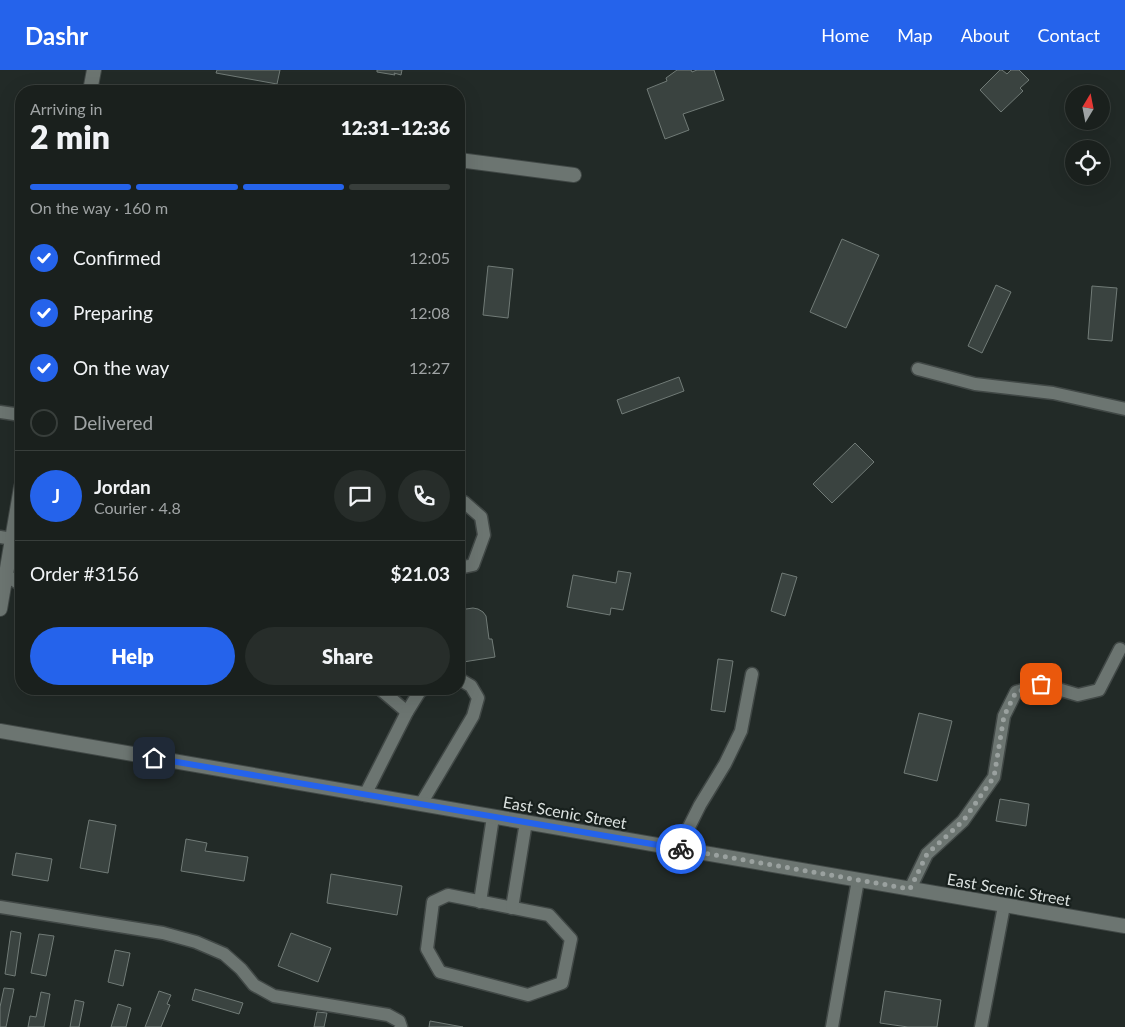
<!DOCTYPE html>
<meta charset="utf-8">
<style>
body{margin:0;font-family:Lato,sans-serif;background:#272d2a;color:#f1f3f6;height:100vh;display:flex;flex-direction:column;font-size:19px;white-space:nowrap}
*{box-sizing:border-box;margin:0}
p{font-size:16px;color:#9fa3a4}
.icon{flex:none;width:28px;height:28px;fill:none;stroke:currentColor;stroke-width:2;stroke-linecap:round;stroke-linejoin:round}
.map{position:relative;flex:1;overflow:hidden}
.drawer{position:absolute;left:15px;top:15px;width:450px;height:610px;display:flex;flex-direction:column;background:#1a201d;border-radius:20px;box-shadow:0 5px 20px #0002,0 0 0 1px #383e3b}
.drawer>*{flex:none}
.needle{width:32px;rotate:10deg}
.controls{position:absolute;left:1065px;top:15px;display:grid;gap:10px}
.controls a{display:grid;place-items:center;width:45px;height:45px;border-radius:50%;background:#1a201d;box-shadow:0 5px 20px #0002,0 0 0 1px #383e3b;font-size:25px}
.pin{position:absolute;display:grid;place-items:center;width:42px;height:42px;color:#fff;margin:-21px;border-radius:10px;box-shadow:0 2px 8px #0006}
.courier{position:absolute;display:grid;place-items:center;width:50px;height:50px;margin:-25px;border:4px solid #2563eb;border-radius:50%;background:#fff;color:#222;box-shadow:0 1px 6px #0007}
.summary em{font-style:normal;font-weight:800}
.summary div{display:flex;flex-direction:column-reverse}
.summary{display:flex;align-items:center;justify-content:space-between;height:85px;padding:0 15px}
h1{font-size:32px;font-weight:800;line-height:38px}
.bar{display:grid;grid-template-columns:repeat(4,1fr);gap:8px 5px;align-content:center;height:60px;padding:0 15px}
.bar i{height:6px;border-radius:4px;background:#383e3b}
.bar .on{background:#2563eb}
.bar p{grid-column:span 4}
.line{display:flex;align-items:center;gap:12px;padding:0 15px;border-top:1px solid #383e3b}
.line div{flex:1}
.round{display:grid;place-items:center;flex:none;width:52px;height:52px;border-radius:26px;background:#272d2a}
ol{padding:0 15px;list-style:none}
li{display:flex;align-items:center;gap:15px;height:55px}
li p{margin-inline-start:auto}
li .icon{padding:5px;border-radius:50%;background:#2563eb;color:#fff;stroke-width:4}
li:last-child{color:#9fa3a4}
li i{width:28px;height:28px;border:2px solid #383e3b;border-radius:50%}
.cta{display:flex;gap:10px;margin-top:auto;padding:10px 15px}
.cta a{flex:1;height:58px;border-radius:30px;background:#2563eb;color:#fff;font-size:20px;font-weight:800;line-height:58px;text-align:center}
.cta a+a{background:#272d2a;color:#f1f3f6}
header{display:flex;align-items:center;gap:30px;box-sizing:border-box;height:70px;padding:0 25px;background:#2563eb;color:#fff}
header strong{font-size:24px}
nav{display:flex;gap:28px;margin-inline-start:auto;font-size:18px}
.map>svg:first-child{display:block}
.building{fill:#3a4340;stroke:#717b77}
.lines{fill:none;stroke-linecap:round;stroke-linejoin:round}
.service-casing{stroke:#414846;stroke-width:15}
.minor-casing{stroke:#414846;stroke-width:16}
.service{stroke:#6c7571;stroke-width:12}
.minor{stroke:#6c7571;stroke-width:14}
.done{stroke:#9aa19f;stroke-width:5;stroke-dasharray:0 9}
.route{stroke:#2563eb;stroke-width:6}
.labels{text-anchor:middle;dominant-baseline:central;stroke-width:4.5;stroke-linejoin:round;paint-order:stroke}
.street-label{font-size:16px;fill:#dbe1df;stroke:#18201d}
</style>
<header>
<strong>Dashr</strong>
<nav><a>Home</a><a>Map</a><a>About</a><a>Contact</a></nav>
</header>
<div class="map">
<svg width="1125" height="957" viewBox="0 0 1125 957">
<rect width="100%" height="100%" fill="#222a27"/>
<g class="building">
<polygon points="217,0 280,0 277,14 216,3"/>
<polygon points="377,0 402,0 401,5 394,3 395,5 377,2"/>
<polygon points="677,0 691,0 692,2 697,0 714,0 724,30 683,44 689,60 665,69 647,19 667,11 666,8"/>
<polygon points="1000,0 1002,0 1007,4 1011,0 1019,0 1029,10 1020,18 1023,21 1001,42 980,20"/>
<polygon points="842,169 879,185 846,258 810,242"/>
<polygon points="488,196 513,199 508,248 483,245"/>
<polygon points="996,215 1011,222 982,283 968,276"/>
<polygon points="1092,216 1117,218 1112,271 1088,269"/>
<polygon points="679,307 684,321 622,344 617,330"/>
<polygon points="855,373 874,392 832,433 813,414"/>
<polygon points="618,501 631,503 623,540 611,538 610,545 567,537 573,505 616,513"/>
<polygon points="782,503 797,507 785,546 771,541"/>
<polygon points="473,538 478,539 483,542 486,546 489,569 492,569 495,587 463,592 462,583 459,583 459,540"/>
<polygon points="718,589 733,591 725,642 711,640"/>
<polygon points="919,643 952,651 937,711 904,703"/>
<polygon points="1000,729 1029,734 1026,756 996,751"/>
<polygon points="89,750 116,755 108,803 80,798"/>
<polygon points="186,769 207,773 205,781 248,787 244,811 181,801"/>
<polygon points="16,783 52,789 48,811 12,805"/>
<polygon points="331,804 402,816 397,845 327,833"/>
<polygon points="11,861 21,863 15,906 5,904"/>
<polygon points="291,863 331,878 318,912 278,896"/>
<polygon points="39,864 54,866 46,906 31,903"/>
<polygon points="115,880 130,883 123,916 108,912"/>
<polygon points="4,918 14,919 6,957 0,957 0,937"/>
<polygon points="195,919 243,933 239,944 192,930"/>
<polygon points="159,921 171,925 167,934 170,935 161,957 145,957"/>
<polygon points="885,921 941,930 937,957 908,957 880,953"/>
<polygon points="41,922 50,924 44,957 28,957 30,946 36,947"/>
<polygon points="75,930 84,932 79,957 70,957"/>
<polygon points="118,934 131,938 126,957 111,957"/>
<polygon points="317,942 327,943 324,957 314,957"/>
<polygon points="430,951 463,957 429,957"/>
</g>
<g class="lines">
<defs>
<g id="service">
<polyline points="918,299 975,314 1053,323 1125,339"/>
<polyline points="0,342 21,345"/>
<polyline points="459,432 464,432 481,447 484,465 473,495 459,498"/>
<polyline points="0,467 12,469"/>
<polyline points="6,505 21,515"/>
<polyline points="380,619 407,642"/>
<polyline points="365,725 407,642 420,621 424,619"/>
<polyline points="421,734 473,646 478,628 471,616 459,609"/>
<polyline points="678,779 700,735 725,694 741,661 752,604"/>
<polyline points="910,819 927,784 963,751 994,707 1004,646 1016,622 1041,614 1078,625 1099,620 1120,579"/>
<polygon points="448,825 549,845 571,869 562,913 528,925 440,902 427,879 433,832"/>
<polyline points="480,832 493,747"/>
<polyline points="0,837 163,863 196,872 224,884 241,899 254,915 274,926 388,945 399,951 401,957"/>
<polyline points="512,838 526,752"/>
<polyline points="832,957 858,810"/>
<polyline points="981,957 1004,836"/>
</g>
<g id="minor">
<polyline points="90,21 94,0"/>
<polyline points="459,90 574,105"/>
<polyline points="0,539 21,417"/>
<polyline points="0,661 1125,856"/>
</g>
</defs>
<use href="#service" class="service-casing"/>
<use href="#minor" class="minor-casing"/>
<use href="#service" class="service"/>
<use href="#minor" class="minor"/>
</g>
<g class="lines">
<polyline class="done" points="681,779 910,819 927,784 963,751 994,707 1004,646 1016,622 1041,614"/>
<polyline class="route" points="154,688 681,779"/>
</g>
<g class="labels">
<g class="street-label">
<text transform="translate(565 742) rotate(10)">East Scenic Street</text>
<text transform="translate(1009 819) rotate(10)">East Scenic Street</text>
</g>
</g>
</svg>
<div class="controls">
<a><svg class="needle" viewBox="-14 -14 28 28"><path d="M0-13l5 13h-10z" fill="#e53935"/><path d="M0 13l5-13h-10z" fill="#9fa3a4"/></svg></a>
<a><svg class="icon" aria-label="locate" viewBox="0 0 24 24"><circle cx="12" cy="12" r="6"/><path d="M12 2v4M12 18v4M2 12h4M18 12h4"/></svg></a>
</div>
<div class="pin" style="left:1041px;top:614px;background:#ea580c"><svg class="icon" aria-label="bag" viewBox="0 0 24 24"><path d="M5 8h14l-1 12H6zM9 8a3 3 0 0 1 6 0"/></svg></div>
<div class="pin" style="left:154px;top:688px;background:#1f2937"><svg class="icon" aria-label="home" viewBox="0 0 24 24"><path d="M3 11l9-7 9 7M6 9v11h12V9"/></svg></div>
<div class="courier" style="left:681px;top:779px"><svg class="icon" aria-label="bike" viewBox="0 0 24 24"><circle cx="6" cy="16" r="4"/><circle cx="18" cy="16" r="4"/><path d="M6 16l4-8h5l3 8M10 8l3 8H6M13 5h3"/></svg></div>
<section class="drawer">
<div class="summary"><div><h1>2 min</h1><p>Arriving in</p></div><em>12:31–12:36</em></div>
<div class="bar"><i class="on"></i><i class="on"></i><i class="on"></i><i></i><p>On the way · 160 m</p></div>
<ol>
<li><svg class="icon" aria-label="check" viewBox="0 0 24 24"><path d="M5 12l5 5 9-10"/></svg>Confirmed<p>12:05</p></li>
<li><svg class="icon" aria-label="check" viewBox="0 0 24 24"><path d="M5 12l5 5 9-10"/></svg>Preparing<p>12:08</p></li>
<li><svg class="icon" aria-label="check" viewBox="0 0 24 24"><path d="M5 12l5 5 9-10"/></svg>On the way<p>12:27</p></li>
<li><i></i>Delivered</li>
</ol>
<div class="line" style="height:90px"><b class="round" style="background:#2563eb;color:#fff">J</b><div><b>Jordan</b><p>Courier · 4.8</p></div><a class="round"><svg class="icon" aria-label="chat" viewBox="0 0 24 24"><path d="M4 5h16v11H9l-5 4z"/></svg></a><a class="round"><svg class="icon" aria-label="phone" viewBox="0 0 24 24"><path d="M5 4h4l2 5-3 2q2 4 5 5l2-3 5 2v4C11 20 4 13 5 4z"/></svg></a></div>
<div class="line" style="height:65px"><div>Order #3156</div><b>$21.03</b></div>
<div class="cta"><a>Help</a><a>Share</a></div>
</section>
</div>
